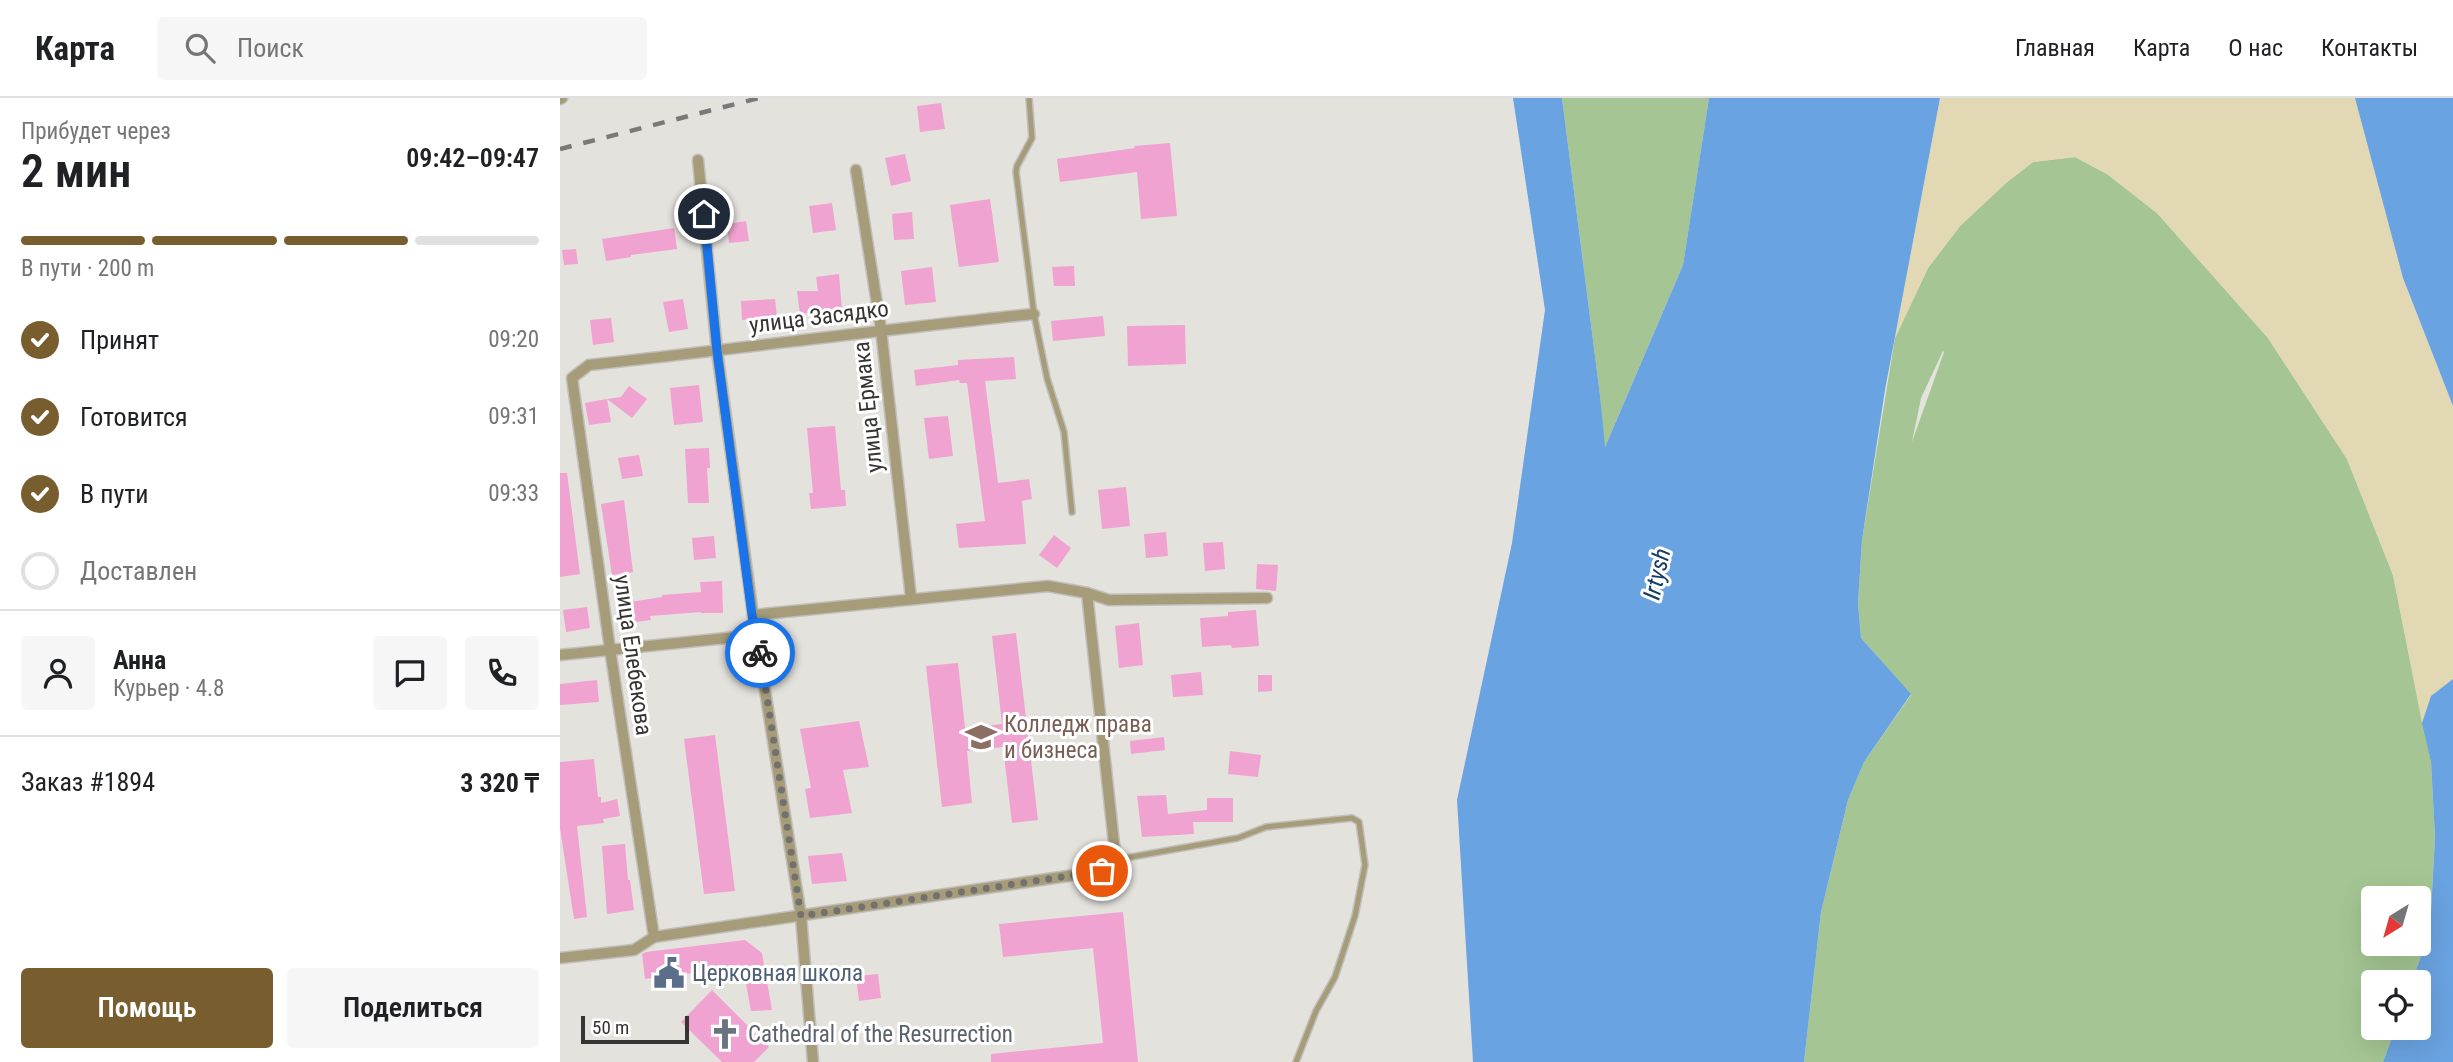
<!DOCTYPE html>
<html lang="ru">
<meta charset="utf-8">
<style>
body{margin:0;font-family:"Roboto Condensed",sans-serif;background:#f6f6f6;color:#202124;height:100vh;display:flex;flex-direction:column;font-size:26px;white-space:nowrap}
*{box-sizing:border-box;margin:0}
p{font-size:23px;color:#757577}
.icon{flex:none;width:38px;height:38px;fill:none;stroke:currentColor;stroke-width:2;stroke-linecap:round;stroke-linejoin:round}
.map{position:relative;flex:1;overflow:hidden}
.sheet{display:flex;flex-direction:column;background:#fff;width:560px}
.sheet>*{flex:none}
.needle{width:46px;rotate:217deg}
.tools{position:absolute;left:1801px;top:788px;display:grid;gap:14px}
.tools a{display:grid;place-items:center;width:70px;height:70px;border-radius:7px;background:#fff;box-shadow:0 7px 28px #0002;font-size:35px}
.scale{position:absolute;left:21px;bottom:18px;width:108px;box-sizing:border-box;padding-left:7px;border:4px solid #353432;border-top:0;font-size:19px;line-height:24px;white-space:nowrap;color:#353432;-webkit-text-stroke:5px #fff;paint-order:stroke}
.pin{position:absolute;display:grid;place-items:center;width:60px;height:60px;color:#fff;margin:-30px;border:4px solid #fff;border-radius:50%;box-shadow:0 2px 7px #0007}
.courier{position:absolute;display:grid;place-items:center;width:70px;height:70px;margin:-35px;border:5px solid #1a73e8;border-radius:50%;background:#fff;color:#222;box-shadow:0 2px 9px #0007}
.head em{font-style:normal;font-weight:600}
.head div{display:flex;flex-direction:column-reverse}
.head{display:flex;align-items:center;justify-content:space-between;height:119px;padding:0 21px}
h1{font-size:46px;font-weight:600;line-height:52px}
.bar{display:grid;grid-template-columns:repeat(4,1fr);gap:10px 7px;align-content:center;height:84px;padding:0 21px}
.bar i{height:9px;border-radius:5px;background:#e0e0e0}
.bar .selected{background:#785e2f}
.bar p{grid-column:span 4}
.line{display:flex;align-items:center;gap:18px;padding:0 21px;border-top:2px solid #e0e0e0}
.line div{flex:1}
.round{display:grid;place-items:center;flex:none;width:74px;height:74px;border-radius:7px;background:#f6f6f6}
ol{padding:0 21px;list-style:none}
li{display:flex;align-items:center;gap:21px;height:77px}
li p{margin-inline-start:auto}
li .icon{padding:7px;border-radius:50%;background:#785e2f;color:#fff;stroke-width:4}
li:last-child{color:#757577}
li i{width:38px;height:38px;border:4px solid #e0e0e0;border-radius:50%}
.cta{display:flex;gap:14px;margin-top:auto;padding:14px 21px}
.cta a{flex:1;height:80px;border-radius:7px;background:#785e2f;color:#fff;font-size:28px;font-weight:600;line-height:80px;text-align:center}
.cta a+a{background:#f6f6f6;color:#202124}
header{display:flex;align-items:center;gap:42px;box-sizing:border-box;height:98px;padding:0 35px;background:#fff;border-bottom:2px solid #e0e0e0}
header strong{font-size:33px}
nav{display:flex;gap:38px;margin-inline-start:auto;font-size:24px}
.search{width:490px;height:63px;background:#f6f6f6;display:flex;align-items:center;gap:18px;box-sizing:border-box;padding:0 24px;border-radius:7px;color:#757577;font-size:26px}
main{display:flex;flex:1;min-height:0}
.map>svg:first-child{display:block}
.green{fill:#a5c694;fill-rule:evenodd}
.sand{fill:#e2d9b4}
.water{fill:#6aa3e1}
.building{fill:#f0a2d0}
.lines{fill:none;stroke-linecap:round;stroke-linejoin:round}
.service-casing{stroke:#c1bfbb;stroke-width:8}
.minor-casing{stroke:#c1bfbb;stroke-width:13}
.service{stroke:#a69c7a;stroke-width:5}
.minor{stroke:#a69c7a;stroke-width:10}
.rail{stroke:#7b7976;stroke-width:4.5;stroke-dasharray:12 12;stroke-linecap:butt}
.done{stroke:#72716e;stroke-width:7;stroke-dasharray:0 12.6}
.route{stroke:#1a73e8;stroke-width:9}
.labels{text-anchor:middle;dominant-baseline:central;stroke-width:6;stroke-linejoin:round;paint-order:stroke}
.street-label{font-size:23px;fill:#353432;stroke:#fff}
.education-label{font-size:23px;fill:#785e54;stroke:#fff;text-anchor:start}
.service-label{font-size:23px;fill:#4e5e75;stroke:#fff;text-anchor:start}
.worship-label{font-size:23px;fill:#5b616d;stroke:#fff;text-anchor:start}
.water-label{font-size:24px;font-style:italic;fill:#153d66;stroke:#fff}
</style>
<header>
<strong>Карта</strong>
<div class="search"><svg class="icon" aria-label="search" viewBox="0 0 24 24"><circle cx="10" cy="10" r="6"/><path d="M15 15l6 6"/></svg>Поиск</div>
<nav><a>Главная</a><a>Карта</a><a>О нас</a><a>Контакты</a></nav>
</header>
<main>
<section class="sheet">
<div class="head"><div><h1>2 мин</h1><p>Прибудет через</p></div><em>09:42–09:47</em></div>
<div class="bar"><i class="selected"></i><i class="selected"></i><i class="selected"></i><i></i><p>В пути · 200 m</p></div>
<ol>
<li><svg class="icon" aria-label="check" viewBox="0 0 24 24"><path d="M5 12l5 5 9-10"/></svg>Принят<p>09:20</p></li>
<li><svg class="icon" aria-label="check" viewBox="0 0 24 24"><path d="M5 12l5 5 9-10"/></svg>Готовится<p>09:31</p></li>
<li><svg class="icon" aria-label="check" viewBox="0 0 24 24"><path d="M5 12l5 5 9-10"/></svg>В пути<p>09:33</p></li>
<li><i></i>Доставлен</li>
</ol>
<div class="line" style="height:126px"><a class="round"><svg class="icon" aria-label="person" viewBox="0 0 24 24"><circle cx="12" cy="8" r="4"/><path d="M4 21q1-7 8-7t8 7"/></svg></a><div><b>Анна</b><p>Курьер · 4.8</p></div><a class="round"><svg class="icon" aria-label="chat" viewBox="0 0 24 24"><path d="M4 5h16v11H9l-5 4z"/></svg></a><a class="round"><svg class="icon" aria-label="phone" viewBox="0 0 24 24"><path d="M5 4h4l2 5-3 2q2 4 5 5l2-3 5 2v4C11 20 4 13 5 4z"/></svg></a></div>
<div class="line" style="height:91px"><div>Заказ #1894</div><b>3 320 ₸</b></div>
<div class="cta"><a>Помощь</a><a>Поделиться</a></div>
</section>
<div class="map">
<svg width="1893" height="964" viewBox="0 0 1893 964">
<rect width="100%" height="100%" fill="#e4e2dd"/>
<g class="green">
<polygon points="1002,0 1149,0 1123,167 1044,351 1040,297"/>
<path d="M1515,59L1547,76L1597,115L1708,240L1787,361L1833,477L1871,664L1875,739L1870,832L1852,884H1813V929H1836L1823,964H1244L1261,814L1288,702L1304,664L1351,597L1301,540L1298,505L1302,442L1335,240L1368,170L1400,128L1446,85L1473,64ZM1383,253L1384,254L1352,344L1361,300ZM1813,800H1858V845H1813Z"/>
</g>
<polygon class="sand" points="1380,0 1795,0 1843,180 1893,308 1893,581 1871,598 1862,625 1833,477 1787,361 1708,240 1597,115 1547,76 1515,59 1473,64 1446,85 1400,128 1368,170 1335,240"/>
<g class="water">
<polygon points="953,0 1002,0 1040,297 1045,349 1123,167 1149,0 1380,0 1325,292 1302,442 1298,505 1301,540 1351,596 1304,664 1288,702 1261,814 1244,964 913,964 897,702 952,445 985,212"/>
<polygon points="1795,0 1893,0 1893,308 1843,180"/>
<polygon points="1893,581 1893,964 1823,964 1836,929 1858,929 1858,884 1852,884 1870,832 1875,739 1871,664 1862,625 1871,598"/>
</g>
<g class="building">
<polygon points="381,5 385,31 360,34 357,8"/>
<polygon points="610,45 617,118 581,121 577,74 500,84 497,61 575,50 574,48"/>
<polygon points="345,56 351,83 331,88 325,60"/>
<polygon points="430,101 439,164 399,169 390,107"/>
<polygon points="272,105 276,132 253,135 249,108"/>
<polygon points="352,114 354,141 334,142 332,116"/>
<polygon points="186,123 189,143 169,145 167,126"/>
<polygon points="114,130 117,151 71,157 71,159 46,163 42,141"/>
<polygon points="16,151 18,166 4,167 2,152"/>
<polygon points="514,168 515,188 494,188 492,169"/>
<polygon points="372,169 376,204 345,207 341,173"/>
<polygon points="279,176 282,212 240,216 237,193 258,193 256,179"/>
<polygon points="123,201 128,231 109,234 103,204"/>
<polygon points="215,201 217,219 182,222 181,203"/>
<polygon points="543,218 545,238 493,243 491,223"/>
<polygon points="51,220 54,244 33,247 30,222"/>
<polygon points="625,227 626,266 568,268 567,228"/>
<polygon points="454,259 456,281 425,283 438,385 469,381 472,401 462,403 466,446 399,450 396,426 425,423 407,285 400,285 399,282 356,288 354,272 398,267 398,262"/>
<polygon points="139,287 143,324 114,327 110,290"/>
<polygon points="69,288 87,301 72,320 47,301 61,299"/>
<polygon points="47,301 51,324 29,327 25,305"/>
<polygon points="388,318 393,358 369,361 364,320"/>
<polygon points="275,328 281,392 285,392 286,408 251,411 249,395 253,395 247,330"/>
<polygon points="149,350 150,370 147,370 149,405 128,405 125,351"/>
<polygon points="79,357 83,378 62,381 58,360"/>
<polygon points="0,375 7,375 20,476 0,479"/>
<polygon points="566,389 570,428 542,431 538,392"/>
<polygon points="64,402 73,474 52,477 41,406"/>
<polygon points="606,434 608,458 586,460 584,436"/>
<polygon points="494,437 511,450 497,470 479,457"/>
<polygon points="154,438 156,460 134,462 132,440"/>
<polygon points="663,444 665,471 645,473 643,445"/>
<polygon points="697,466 718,467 716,493 696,491"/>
<polygon points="162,483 163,515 141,515 141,514 90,518 91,522 60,526 57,506 102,499 102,497 141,494 140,484"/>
<polygon points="27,509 30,530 6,534 3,512"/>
<polygon points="696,512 699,548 672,550 671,547 642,549 640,520 668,518 668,514"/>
<polygon points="579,525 583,567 559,570 555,528"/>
<polygon points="456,535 478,722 452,725 443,649 407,653 412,705 382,709 366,568 398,565 405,630 442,626 432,538"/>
<polygon points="641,574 643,597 613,599 611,577"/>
<polygon points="698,577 712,577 712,593 698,594"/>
<polygon points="37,582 39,604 0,607 0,586"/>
<polygon points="299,623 309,669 283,672 292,715 250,720 245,691 251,690 240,631"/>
<polygon points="155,637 175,793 144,796 124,641"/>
<polygon points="604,639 605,652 571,656 570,643"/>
<polygon points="670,653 701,657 698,679 668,676"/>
<polygon points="34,661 38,699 41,699 41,705 57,701 60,718 43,721 44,725 17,728 27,819 14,821 0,730 0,664"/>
<polygon points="606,697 608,716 647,712 647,700 673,700 673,724 633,724 634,736 582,739 577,698"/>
<polygon points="65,746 68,782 70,782 74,812 47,816 42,748"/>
<polygon points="282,755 287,783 252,786 248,758"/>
<polygon points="563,814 578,964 431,964 431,956 543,945 533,850 443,859 439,826"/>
<polygon points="185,842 202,855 212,912 191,913 183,869 85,881 82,856 86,854"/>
<polygon points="318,876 321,900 299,903 296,878"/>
<polygon points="152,892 209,949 194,964 162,964 121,924"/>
</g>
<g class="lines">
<defs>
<g id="service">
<polyline points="469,0 472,40 457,68 456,74 474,216 487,280 504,334 512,414"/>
<polyline points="554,762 678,740 706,729 792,720 799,724 805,767 795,818 775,879 756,913 736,964"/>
</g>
<g id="minor">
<polyline points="0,1 2,0"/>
<polyline points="138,62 157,253 193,517 241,818 253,964"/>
<polyline points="296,72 321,231 351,500"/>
<polyline points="527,495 549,502 707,500"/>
<polyline points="0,557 196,537"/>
<path d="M94,839L50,551L12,280L29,267C177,251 325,231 474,216"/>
<polyline points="0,860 74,852 94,839 542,773 553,763 555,755 527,495 488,488 193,517"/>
</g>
</defs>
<use href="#service" class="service-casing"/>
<use href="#minor" class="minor-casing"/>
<use href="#service" class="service"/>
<use href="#minor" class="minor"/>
<polyline class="rail" points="0,51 199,0"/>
</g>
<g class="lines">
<polyline class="done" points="200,555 241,818 542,773"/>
<polyline class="route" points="144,116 157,253 192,517 200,555"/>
</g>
<defs>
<symbol id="university-bare" viewBox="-9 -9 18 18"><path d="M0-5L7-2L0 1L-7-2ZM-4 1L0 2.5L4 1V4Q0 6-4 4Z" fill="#8d6e63" stroke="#fff" stroke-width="2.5" paint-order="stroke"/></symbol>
<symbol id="civic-bare" viewBox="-9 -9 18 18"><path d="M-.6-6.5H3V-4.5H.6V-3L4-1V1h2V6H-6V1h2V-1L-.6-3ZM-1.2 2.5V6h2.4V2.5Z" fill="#5c6f8a" stroke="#fff" stroke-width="2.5" paint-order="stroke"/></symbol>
<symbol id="church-bare" viewBox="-9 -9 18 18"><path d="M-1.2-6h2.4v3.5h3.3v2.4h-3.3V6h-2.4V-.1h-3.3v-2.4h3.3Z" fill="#6b7280" stroke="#fff" stroke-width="2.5" paint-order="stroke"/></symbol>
</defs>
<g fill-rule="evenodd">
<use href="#university-bare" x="399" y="617" width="44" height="44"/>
<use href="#civic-bare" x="87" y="853" width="44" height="44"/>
<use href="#church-bare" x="143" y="914" width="44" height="44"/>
</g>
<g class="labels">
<g class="street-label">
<text transform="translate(259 219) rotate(-7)">улица Засядко</text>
<text transform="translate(308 309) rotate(-96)">улица Ермака</text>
<text transform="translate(73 557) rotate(82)">улица Елебекова</text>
</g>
<g class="education-label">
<text x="444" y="626">Колледж права<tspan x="444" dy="26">и бизнеса</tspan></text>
</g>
<g class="service-label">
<text x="132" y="875">Церковная школа</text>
</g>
<g class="worship-label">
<text x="188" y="936">Cathedral of the Resurrection</text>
</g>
<g class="water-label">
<text transform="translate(1097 476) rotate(-77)">Irtysh</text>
</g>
</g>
</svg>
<div class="tools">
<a><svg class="needle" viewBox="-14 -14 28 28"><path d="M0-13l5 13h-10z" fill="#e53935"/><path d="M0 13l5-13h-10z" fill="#757577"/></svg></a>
<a><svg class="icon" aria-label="locate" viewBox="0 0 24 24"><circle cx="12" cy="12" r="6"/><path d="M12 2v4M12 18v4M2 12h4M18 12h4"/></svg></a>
</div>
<div class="scale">50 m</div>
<div class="pin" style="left:542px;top:773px;background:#ea580c"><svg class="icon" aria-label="bag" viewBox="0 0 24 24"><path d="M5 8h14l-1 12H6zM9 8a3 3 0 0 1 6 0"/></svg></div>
<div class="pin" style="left:144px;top:116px;background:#1f2937"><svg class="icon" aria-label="home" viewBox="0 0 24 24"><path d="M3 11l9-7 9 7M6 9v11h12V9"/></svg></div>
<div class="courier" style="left:200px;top:555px"><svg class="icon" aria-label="bike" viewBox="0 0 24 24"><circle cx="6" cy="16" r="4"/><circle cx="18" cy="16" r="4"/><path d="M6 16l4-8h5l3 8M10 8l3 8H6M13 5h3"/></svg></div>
</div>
</main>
